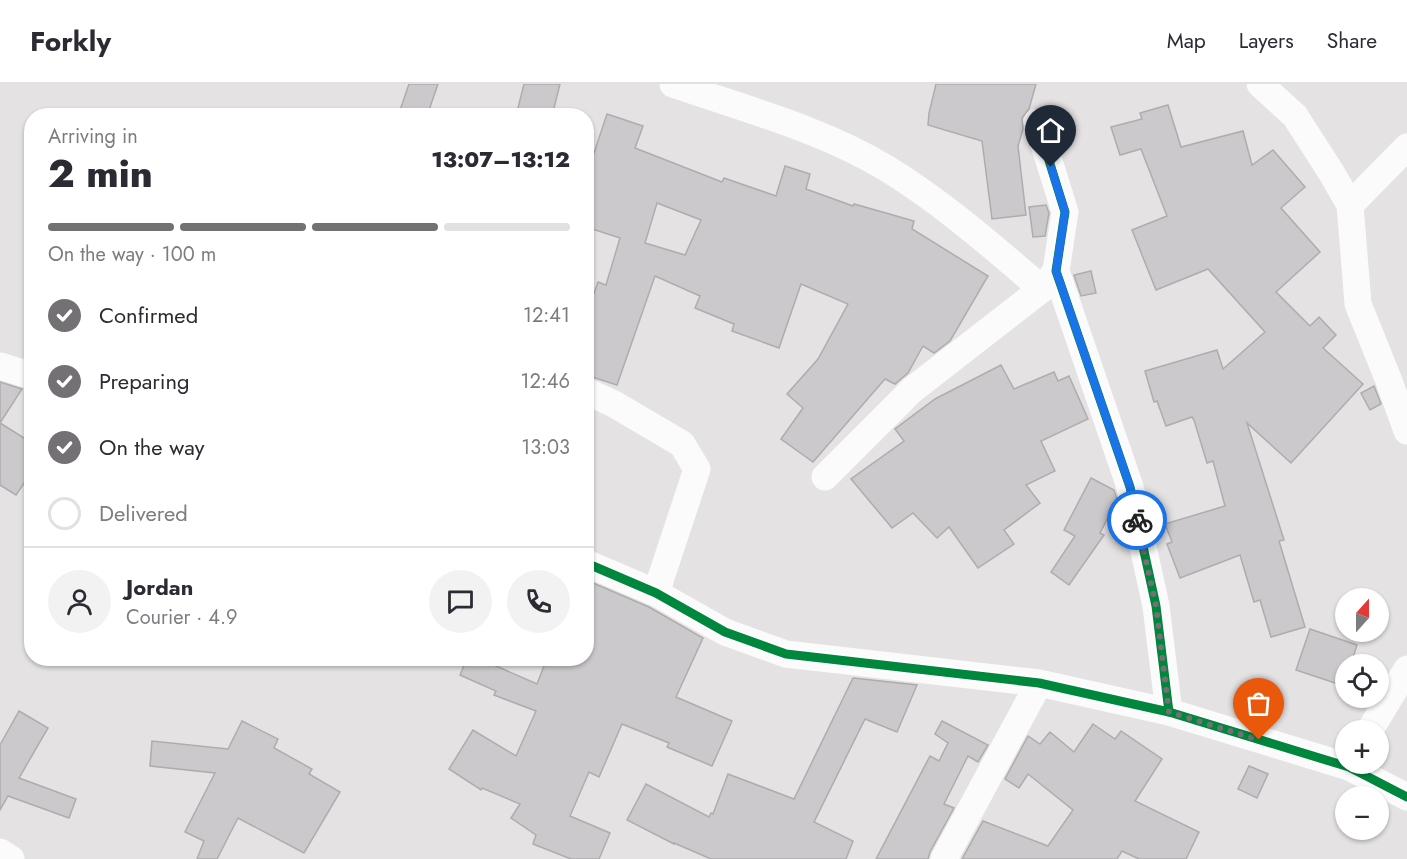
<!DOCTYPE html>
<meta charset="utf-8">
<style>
body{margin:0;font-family:Jost,sans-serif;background:#f2f2f3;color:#2b2b33;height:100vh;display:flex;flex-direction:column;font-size:22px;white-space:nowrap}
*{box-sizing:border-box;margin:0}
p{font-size:20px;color:#7c7c81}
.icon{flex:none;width:33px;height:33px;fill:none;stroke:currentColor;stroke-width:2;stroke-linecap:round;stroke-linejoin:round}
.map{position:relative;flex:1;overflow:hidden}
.details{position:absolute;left:24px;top:24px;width:570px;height:558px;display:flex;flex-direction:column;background:#fff;border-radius:24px;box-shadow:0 2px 4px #0004}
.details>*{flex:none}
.needle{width:39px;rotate:21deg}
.buttons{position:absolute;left:1335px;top:504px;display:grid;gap:12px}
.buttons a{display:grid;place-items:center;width:54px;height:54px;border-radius:50%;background:#fff;box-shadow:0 2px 4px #0004;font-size:30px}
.pin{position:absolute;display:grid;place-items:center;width:51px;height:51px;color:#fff;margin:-62px -26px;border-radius:50% 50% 50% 0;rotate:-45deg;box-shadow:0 0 6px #0007}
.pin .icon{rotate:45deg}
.courier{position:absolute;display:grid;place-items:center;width:60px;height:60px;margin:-30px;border:4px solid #1a73e8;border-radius:50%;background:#fff;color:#222;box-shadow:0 2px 8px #0007}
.headline em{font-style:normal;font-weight:800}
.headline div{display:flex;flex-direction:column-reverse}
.headline{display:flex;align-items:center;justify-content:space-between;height:102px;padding:0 24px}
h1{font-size:39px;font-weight:800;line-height:45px}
.bar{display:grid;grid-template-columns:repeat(4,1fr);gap:9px 6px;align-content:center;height:72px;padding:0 24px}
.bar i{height:8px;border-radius:4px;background:#e1e1e2}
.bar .active{background:#737173}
.bar p{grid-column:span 4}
.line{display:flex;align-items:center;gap:15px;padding:0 24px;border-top:2px solid #e1e1e2}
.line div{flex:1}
.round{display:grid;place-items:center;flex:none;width:63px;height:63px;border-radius:32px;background:#f2f2f3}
ol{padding:0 24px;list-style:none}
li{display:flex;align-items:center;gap:18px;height:66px}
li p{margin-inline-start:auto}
li .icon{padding:6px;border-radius:50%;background:#737173;color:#fff;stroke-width:4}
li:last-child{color:#7c7c81}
li i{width:33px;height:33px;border:3px solid #e1e1e2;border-radius:50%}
header{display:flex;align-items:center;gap:36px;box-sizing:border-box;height:84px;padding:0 30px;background:#fff;border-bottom:2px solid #e1e1e2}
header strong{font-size:28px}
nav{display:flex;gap:33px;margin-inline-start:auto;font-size:21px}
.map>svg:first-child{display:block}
.building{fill:#cbc9cb;stroke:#aeacad;stroke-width:1.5;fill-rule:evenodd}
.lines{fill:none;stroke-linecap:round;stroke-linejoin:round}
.minor{stroke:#fbfbfb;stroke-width:27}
.cycleway-casing{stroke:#fff;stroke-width:13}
.cycleway{stroke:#00873e;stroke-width:9}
.done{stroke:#737173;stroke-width:6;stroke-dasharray:0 10.8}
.route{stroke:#1a73e8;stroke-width:8}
</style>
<header>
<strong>Forkly</strong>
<nav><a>Map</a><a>Layers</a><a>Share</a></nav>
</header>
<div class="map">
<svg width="1407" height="775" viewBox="0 0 1407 775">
<rect width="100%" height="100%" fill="#e4e2e3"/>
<g class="building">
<polygon points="409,0 438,0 427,32 398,32"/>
<polygon points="524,0 560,0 552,32 516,32"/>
<polygon points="936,0 1036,0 1029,25 1022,34 1023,45 1018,62 1026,131 992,135 982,57 928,41 929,29"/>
<polygon points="1168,21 1181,63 1243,47 1252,81 1273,66 1305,103 1281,124 1320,168 1276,208 1310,242 1319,233 1336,251 1323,264 1363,300 1291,379 1247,339 1284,456 1279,457 1305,543 1271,553 1260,516 1254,518 1240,471 1180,494 1167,460 1172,458 1165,440 1225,422 1213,377 1207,379 1194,336 1192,333 1166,342 1157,317 1154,318 1145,287 1217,266 1223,285 1265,248 1208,185 1156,206 1132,146 1167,132 1141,65 1120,71 1111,43 1142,35 1140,29"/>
<path d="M607,30L643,42L635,64L722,98L724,94L776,112L785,82L810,90L806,105L853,122L854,120L914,137L912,145L988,192L950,257L934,269L923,262L908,289L895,300L885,295L813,378L781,355L803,324L787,310L818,275L848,220L801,200L779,264L732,247L734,240L695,224L700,212L655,192L617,301L586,291V232L598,198L606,201L620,154L586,143V66L594,69ZM657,119L701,136L685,171L645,159Z"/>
<polygon points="1046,121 1049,129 1045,152 1033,153 1029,123"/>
<polygon points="1091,187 1096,209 1081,212 1074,191"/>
<polygon points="1001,281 1014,305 1054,288 1058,297 1069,292 1088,335 1041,357 1055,387 1026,401 1040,419 1004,446 1014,460 978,484 949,443 937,454 913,429 892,444 851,395 904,357 895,345 935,315"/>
<polygon points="0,298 22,305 0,339 32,359 32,388 16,411 0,401"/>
<polygon points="1374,302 1381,320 1370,326 1361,309"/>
<polygon points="1091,394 1114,406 1117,416 1100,449 1104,451 1069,501 1051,488 1075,452 1064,446"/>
<polygon points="586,496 649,523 703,554 676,613 732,637 712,682 667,663 669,659 622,640 599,693 589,688 570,732 610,749 599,775 571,775 533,760 536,751 511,734 520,720 482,704 481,706 449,685 473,646 516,672 536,627 494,611 496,607 460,591 467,574 478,574 537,600 547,574 586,574"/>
<polygon points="1310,545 1357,561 1351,580 1346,580 1344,602 1296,586"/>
<polygon points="853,594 917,601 897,648 865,635 814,738 853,757 846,775 711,775 674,759 674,760 627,736 646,700 709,733 711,729 713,730 728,690 794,715"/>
<polygon points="19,627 48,644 19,694 76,715 69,734 8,712 0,726 0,661"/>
<polygon points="242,637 278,655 274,664 312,685 309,690 340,708 304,769 238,734 217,775 197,775 204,757 185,748 215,689 150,682 152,657 228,665"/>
<polygon points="942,637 988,661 978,678 968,672 944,720 954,724 930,768 928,775 876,775 930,672 939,677 948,659 935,650"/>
<polygon points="1093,640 1115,655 1121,647 1162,675 1135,717 1199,748 1186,775 1139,775 1122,767 1117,775 962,775 983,737 1048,762 1073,726 1028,690 1019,704 1005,695 1028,652 1040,660 1050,648 1074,668"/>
<polygon points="1249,682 1268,690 1257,714 1238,705"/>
</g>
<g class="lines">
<g class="minor">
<path d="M673,0C745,25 821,45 886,84C942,118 992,162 1042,205L1056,187"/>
<polyline points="1260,0 1295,32 1331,88 1350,121 1358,220 1389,297 1407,347"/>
<polyline points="1037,38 1065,128 1056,187 1130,403 1156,522 1169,628"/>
<polyline points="1350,121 1407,63"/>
<polyline points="0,282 32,292"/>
<polyline points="586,307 614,320 682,360 697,385 656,509"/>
<polyline points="825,393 912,306 1042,205"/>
<polyline points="586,479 656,509 725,548 786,570 1039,599 1169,628 1349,683 1407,713"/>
<polyline points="1370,646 1407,585"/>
<polyline points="0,768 11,775"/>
<polyline points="944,775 1039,599"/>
</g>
<defs>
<g id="cycleway">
<polyline points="1037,38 1065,128 1056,187 1130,403 1156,522 1169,628"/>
<polyline points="586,479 656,509 725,548 786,570 1039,599 1169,628 1349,683 1407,713"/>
</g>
</defs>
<use href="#cycleway" class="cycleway-casing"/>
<use href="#cycleway" class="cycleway"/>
</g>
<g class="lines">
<polyline class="done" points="1137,436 1156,522 1169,628 1259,656"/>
<polyline class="route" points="1051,83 1065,128 1056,187 1130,403 1137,436"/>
</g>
</svg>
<div class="buttons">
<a><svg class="needle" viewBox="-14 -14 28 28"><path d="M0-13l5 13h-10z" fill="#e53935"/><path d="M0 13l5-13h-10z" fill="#7c7c81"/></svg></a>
<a><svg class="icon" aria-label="locate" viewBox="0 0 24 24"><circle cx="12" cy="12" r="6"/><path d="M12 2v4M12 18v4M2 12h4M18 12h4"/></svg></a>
<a>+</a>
<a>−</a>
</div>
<div class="pin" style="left:1259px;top:656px;background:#ea580c"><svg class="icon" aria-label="bag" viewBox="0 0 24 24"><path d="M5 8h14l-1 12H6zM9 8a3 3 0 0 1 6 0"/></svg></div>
<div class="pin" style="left:1051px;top:83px;background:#1f2937"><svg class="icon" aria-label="home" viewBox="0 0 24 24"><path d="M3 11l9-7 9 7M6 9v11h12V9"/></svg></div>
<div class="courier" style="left:1137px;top:436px"><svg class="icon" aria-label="bike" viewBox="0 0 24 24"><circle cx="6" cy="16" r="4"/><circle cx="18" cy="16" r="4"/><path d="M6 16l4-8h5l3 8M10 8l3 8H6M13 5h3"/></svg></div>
<section class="details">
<div class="headline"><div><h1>2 min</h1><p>Arriving in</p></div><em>13:07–13:12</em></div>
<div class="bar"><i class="active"></i><i class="active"></i><i class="active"></i><i></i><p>On the way · 100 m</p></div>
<ol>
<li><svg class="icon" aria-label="check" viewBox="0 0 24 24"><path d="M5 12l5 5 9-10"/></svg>Confirmed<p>12:41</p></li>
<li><svg class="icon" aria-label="check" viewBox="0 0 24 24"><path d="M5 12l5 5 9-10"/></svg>Preparing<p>12:46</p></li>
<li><svg class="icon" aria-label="check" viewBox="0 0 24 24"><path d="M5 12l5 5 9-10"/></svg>On the way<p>13:03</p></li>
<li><i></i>Delivered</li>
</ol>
<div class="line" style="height:108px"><a class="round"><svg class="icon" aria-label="person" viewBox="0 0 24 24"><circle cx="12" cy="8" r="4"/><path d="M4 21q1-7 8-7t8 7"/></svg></a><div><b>Jordan</b><p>Courier · 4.9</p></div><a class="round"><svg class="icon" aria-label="chat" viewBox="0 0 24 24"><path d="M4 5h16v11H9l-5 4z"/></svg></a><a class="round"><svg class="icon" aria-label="phone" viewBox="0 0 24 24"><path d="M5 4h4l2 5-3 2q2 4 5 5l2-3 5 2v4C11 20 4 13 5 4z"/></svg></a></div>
</section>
</div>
